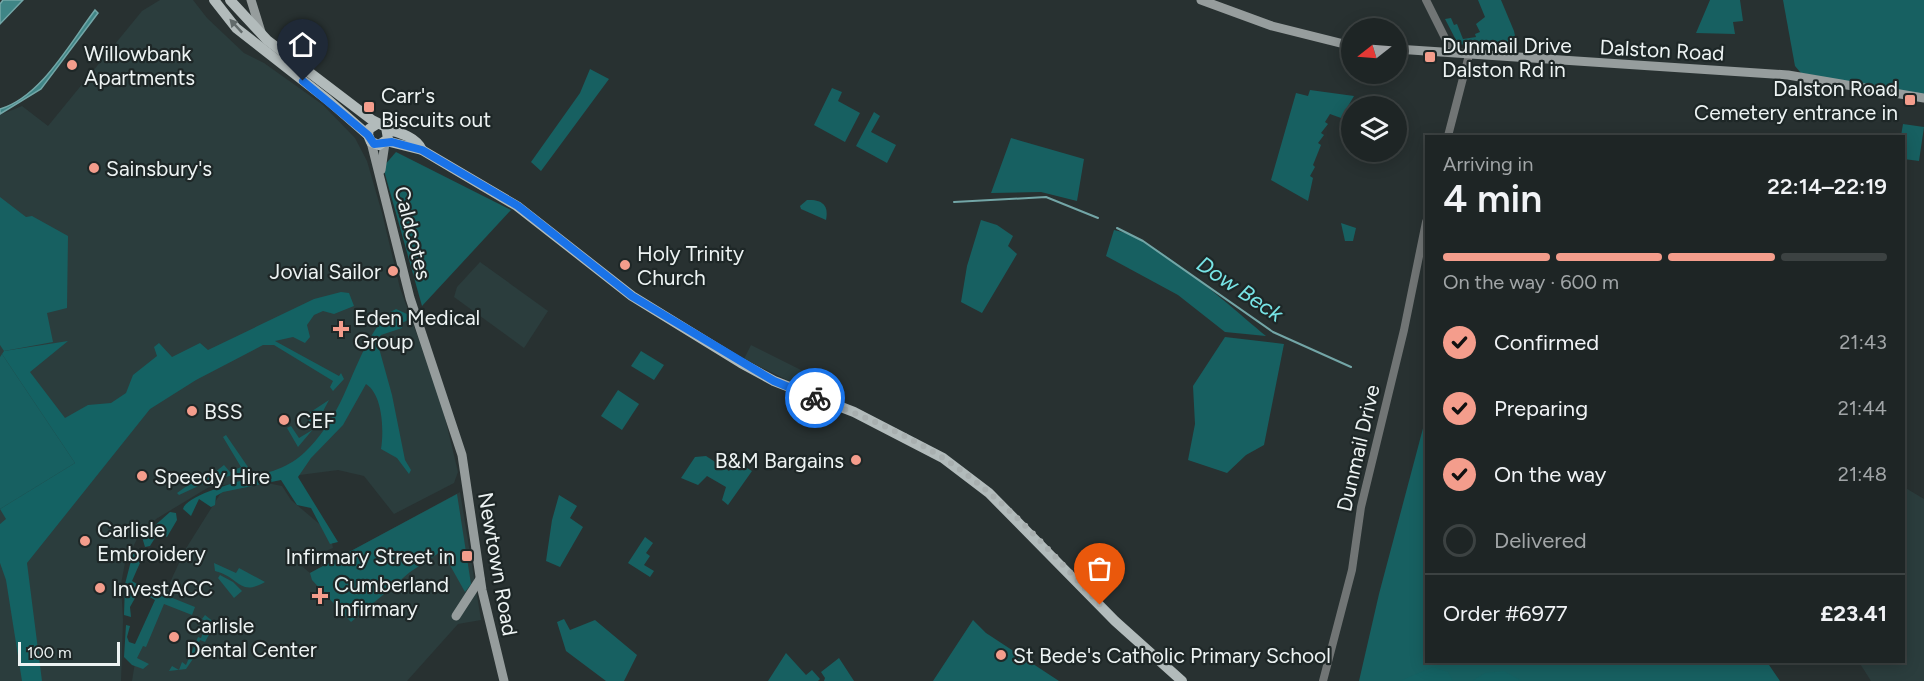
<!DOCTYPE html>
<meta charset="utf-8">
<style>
body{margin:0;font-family:Figtree,sans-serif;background:#262d2d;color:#f1f3f6;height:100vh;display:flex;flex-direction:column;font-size:22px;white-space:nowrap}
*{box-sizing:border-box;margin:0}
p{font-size:20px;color:#a1a5a7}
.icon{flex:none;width:33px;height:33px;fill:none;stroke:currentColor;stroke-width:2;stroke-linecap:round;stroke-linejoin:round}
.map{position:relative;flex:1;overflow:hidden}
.sheet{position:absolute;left:1425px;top:135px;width:480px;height:528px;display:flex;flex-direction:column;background:#1e2525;border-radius:0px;box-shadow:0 3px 15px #0003,0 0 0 2px #3c4242}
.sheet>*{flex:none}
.needle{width:39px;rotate:253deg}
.tools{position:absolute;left:1341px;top:18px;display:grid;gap:12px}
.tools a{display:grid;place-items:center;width:66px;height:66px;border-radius:50%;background:#1e2525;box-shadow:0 3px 15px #0003,0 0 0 2px #3c4242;font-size:30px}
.scale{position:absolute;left:18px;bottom:15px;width:102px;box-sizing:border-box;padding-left:6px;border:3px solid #edf3f3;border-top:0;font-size:16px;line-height:21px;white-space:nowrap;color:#edf3f3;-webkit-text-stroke:4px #1e2727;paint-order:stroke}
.pin{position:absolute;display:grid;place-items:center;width:51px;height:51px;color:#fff;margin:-62px -26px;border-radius:50% 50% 50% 0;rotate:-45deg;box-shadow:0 0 6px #0007}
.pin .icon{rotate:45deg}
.courier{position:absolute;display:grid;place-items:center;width:60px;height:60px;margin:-30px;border:4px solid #1a73e8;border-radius:50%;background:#fff;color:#222;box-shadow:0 2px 8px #0007}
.headline em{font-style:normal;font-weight:600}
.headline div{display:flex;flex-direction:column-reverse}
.headline{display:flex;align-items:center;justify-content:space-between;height:102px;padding:0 18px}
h1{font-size:39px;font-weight:600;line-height:45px}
.bar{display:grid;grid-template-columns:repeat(4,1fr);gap:9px 6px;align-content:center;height:72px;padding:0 18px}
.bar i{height:8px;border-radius:4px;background:#3c4242}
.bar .on{background:#f49d8c}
.bar p{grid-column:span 4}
.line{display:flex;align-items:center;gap:15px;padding:0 18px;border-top:2px solid #3c4242}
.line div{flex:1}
ol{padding:0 18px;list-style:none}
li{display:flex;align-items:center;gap:18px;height:66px}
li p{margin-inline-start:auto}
li .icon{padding:6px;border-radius:50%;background:#f49d8c;color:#111;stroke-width:4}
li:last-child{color:#a1a5a7}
li i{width:33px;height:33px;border:3px solid #3c4242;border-radius:50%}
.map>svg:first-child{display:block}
.built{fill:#2b3d3d}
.green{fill:#176061}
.forest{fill:#146263}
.water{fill:#3f8586;stroke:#73a6a7;stroke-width:1.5}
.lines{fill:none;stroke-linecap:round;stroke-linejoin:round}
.stream{stroke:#73a6a7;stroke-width:2}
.tertiary{stroke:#717575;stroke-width:8}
.secondary{stroke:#969d9d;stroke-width:9}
.primary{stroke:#b2bbbb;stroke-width:10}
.oneway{fill:#616a6a}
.done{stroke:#a8afaf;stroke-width:6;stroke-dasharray:0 10.8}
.route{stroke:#1a73e8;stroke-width:8}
.poi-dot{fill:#f49d8c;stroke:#1e2727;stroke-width:2}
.labels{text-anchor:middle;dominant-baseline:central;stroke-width:4.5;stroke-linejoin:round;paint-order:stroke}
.poi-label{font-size:21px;fill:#edf3f3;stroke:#1e2727;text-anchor:start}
.street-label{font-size:21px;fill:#edf3f3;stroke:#1e2727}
.water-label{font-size:22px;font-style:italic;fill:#77e4e6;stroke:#1e2727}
</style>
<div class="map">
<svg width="1924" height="681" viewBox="0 0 1924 681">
<rect width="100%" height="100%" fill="#283131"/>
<g class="built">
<polygon points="160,0 193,0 207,18 244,53 264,63 323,105 355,138 367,161 382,213 400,288 441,401 458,472 454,483 394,514 364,476 338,470 209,487 156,519 137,539 125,563 121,584 123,620 121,681 0,681 0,115 22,106 48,126 142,11"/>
<polygon points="480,262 548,311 524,348 454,297 457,287"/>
<polygon points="751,345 813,376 808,390 744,359"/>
<polygon points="262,482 282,486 291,500 330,533 333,548 298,563 310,573 460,492 481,620 458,624 407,681 132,681 136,656 185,550 222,491"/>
<polygon points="1904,487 1924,499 1924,681 1871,681 1859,662 1904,662"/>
</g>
<g class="green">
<polygon points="1478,0 1501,0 1514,31 1518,50 1458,44 1445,19 1451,18 1454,25 1457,24 1463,39 1476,37 1475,34 1480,32 1476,24 1485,17"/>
<polygon points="1710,0 1740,0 1743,21 1733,22 1735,34 1696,33"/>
<polygon points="1783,0 1924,0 1924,96 1801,73 1795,66"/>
<polygon points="590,69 609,79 541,171 531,162 580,93"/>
<polygon points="832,88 842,92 838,101 860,113 845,142 814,125"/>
<polygon points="1310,90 1354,96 1341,118 1330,114 1325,122 1328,124 1321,133 1324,135 1318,143 1321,145 1313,165 1315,167 1310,176 1313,178 1308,201 1271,180 1296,93 1308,96"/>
<polygon points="874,112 880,116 871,132 896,145 887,163 856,146"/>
<polygon points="1903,124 1924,127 1919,161 1904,159 1904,136 1901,136"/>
<polygon points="1011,138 1084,159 1077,201 1041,192 991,193"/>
<polygon points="396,152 511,210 422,306 383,167"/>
<polygon points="0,197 26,217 32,216 68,236 67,308 47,313 53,342 4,351 0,345"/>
<path d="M807,200C822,199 829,205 826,220L801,209L800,206Z"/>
<polygon points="981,220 997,225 1013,236 1008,246 1017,254 982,313 961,302 967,266"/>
<polygon points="1341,223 1356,228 1353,241 1345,241"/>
<path d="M1114,230C1153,236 1233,309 1266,336L1225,332L1178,295L1106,256Z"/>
<polygon points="1225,337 1284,344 1264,445 1246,455 1227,473 1188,460 1195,424 1193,386"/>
<polygon points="641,351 664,365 654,380 631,366"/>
<polygon points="2,354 75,463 0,509 0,357"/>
<polygon points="618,390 639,404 622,430 601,416"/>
<polygon points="329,400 314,428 298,447 287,428 291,426 299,438 314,429 306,415"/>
<polygon points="1426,417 1426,662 1767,662 1780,681 1359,681 1379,594"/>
<polygon points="226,435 250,470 205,483 179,495 177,493 201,476 204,481 224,465 230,472 241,467 223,437"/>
<polygon points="706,456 729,471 737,462 752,471 728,505 722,500 726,487 707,476 698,485 681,478 695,457"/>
<polygon points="457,494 471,584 465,592 442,551 410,572 351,622 312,580 310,573"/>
<polygon points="559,495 577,506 570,518 583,527 560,567 546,561 552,520"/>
<polygon points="170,512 176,513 177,520 167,537 158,533 150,546 145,547 142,537"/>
<polygon points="645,537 653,543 646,553 650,556 644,565 654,571 650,577 628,563"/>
<polygon points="138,551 143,556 132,581 158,596 160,593 195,607 192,615 164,604 146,647 143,646 137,658 149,664 143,669 132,665 124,657 126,625 130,626 127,637 129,642 135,644 155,600 139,591 130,607 131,617 124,615 125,584 133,553"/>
<path d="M214,563L236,573L239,568L265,582C239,597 240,577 215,571Z"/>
<polygon points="220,575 233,582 242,591 234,598 218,578"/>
<polygon points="205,615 215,623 205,642 200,640 195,652 197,653 186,669 169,671 172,666 179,670 182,662 186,665 198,637 201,638 207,622 202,619"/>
<polygon points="564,619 570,630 595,620 637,655 624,681 606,681 566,651 557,622"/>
<polygon points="973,620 986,633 1059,681 933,681"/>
<polygon points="786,653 806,675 812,670 820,679 818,681 768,681"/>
<polygon points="839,658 854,681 824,681 825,678 821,672"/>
</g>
<g class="forest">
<polygon points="341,292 349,293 354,306 334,314 323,311 314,315 307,325 310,337 305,343 293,337 275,341 339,376 341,373 344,379 333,391 330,387 333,381 274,345 263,345 196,380 150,409 27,563 42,681 22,681 6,580 0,563 0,524 6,519 0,509 75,463 2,354 4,351 68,341 30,372 65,418 88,405 111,403 126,393 133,375 157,356 154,347 159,343 172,357 200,343 208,350 314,299"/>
<path d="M396,309L407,314L409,320L401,323L402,328L381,335L377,341L392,395L405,460L411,470L409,474L397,458L381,449C384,431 383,395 366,384L343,425L311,458L298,477L338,542L330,544L311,508L297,505L281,480L223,492L216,496L215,505L211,507L199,499L191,516L183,509C187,492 260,477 278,469C288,465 298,459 305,452C320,438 331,420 340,403C353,378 371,320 396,309Z"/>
<polygon points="1433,667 1448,672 1453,681 1400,681"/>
<polygon points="1504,671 1522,681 1472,681 1485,673"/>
</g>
<g class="water">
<polygon points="3,0 23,0 0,24 0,4"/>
<path d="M95,10L98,13L41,89L0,114V109C41,97 70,43 95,10Z"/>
</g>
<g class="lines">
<g class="stream">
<polyline points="954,202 1046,197 1098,218"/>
<polyline points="1117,228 1143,241 1273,332 1351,367"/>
</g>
<g class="tertiary">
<polyline points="1426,0 1452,52"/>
<polyline points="1448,136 1469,55"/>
<polyline points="1323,681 1352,570 1361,507 1404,330 1426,222"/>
</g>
<g class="secondary">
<polyline points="251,0 261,32"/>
<polyline points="1201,0 1272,26 1352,46"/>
<polyline points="1396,49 1788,75 1924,98"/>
<polyline points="371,142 410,298 462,455 482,590 504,681"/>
<polyline points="381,170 385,143"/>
<polyline points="456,616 480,579"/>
</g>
<g class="primary">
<polyline points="214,0 236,28 328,100 368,135"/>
<polyline points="230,0 267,40 372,120 386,127 388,139 379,145 371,142 368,135 369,129 377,124"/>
<path d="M388,130C400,132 417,138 422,150"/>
<polyline points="386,141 422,150 517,206 632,296 741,363 774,381 854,412 943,458 989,493 1115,621 1182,681"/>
</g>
</g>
<defs><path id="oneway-solid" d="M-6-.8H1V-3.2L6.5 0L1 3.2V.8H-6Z" transform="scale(1.5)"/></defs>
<use class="oneway" href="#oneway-solid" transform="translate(236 26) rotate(-133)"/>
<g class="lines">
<path class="done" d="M815,398C859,414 904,433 943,458C1003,497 1052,553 1100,605"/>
<polyline class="route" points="303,81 368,135 374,144 392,142 422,150 518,206 632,296 774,381 815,398"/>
</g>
<g class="poi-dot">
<rect x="1424" y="51" width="12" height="12" rx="3"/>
<circle cx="72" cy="65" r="6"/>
<rect x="1904" y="94" width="12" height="12" rx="3"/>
<rect x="363" y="101" width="12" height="12" rx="3"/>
<circle cx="94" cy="168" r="6"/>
<circle cx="625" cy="265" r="6"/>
<circle cx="393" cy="271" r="6"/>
<path d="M338 320h6v6h6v6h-6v6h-6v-6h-6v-6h6z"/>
<circle cx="192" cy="411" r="6"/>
<circle cx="284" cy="420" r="6"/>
<circle cx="856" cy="460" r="6"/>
<circle cx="142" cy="476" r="6"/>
<circle cx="85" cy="541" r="6"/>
<rect x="461" y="550" width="12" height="12" rx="3"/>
<circle cx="100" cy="588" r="6"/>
<path d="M317 587h6v6h6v6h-6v6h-6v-6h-6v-6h6z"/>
<circle cx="174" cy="637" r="6"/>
<circle cx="1001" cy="655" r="6"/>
</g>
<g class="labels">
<g class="poi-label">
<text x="1442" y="45">Dunmail Drive<tspan x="1442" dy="24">Dalston Rd in</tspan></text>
<text x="84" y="53">Willowbank<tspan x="84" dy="24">Apartments</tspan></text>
<text x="1898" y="88" text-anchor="end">Dalston Road<tspan x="1898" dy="24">Cemetery entrance in</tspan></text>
<text x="381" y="95">Carr's<tspan x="381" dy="24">Biscuits out</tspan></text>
<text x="106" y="168">Sainsbury's</text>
<text x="637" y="253">Holy Trinity<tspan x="637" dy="24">Church</tspan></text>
<text x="381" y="271" text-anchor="end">Jovial Sailor</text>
<text x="354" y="317">Eden Medical<tspan x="354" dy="24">Group</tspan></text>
<text x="204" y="411">BSS</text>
<text x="296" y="420">CEF</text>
<text x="844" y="460" text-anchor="end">B&amp;M Bargains</text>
<text x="154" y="476">Speedy Hire</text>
<text x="97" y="529">Carlisle<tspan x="97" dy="24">Embroidery</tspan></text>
<text x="455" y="556" text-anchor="end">Infirmary Street in</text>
<text x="334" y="584">Cumberland<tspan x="334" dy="24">Infirmary</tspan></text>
<text x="112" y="588">InvestACC</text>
<text x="186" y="625">Carlisle<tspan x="186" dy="24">Dental Center</tspan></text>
<text x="1013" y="655">St Bede's Catholic Primary School</text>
</g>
<g class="street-label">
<text transform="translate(1662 50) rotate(3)">Dalston Road</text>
<text transform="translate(413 233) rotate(76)">Caldcotes</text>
<text transform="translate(1358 448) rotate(-77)">Dunmail Drive</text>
<text transform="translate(498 564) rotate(80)">Newtown Road</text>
</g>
<g class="water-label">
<text transform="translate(1240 289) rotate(34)">Dow Beck</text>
</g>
</g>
</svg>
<div class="tools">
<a><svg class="needle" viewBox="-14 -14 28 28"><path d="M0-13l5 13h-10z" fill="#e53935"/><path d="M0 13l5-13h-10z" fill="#a1a5a7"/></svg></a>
<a><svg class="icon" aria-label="layers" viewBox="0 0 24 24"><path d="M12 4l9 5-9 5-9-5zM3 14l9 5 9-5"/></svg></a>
</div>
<div class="scale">100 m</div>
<div class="pin" style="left:1100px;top:605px;background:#ea580c"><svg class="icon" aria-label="bag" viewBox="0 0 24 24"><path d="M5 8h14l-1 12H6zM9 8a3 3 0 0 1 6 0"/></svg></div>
<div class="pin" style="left:303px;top:81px;background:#1f2937"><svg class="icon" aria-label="home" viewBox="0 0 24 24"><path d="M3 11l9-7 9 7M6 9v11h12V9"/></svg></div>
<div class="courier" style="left:815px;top:398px"><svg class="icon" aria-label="bike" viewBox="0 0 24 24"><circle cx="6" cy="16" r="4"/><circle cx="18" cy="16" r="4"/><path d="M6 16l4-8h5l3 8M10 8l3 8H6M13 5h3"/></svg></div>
<section class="sheet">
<div class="headline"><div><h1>4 min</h1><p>Arriving in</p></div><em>22:14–22:19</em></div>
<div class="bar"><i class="on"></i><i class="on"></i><i class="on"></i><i></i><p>On the way · 600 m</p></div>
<ol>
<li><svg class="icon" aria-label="check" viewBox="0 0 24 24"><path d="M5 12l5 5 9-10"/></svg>Confirmed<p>21:43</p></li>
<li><svg class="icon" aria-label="check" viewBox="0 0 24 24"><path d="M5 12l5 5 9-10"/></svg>Preparing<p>21:44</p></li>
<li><svg class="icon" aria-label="check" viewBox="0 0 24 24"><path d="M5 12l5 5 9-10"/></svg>On the way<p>21:48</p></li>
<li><i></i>Delivered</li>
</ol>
<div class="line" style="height:78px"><div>Order #6977</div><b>£23.41</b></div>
</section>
</div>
